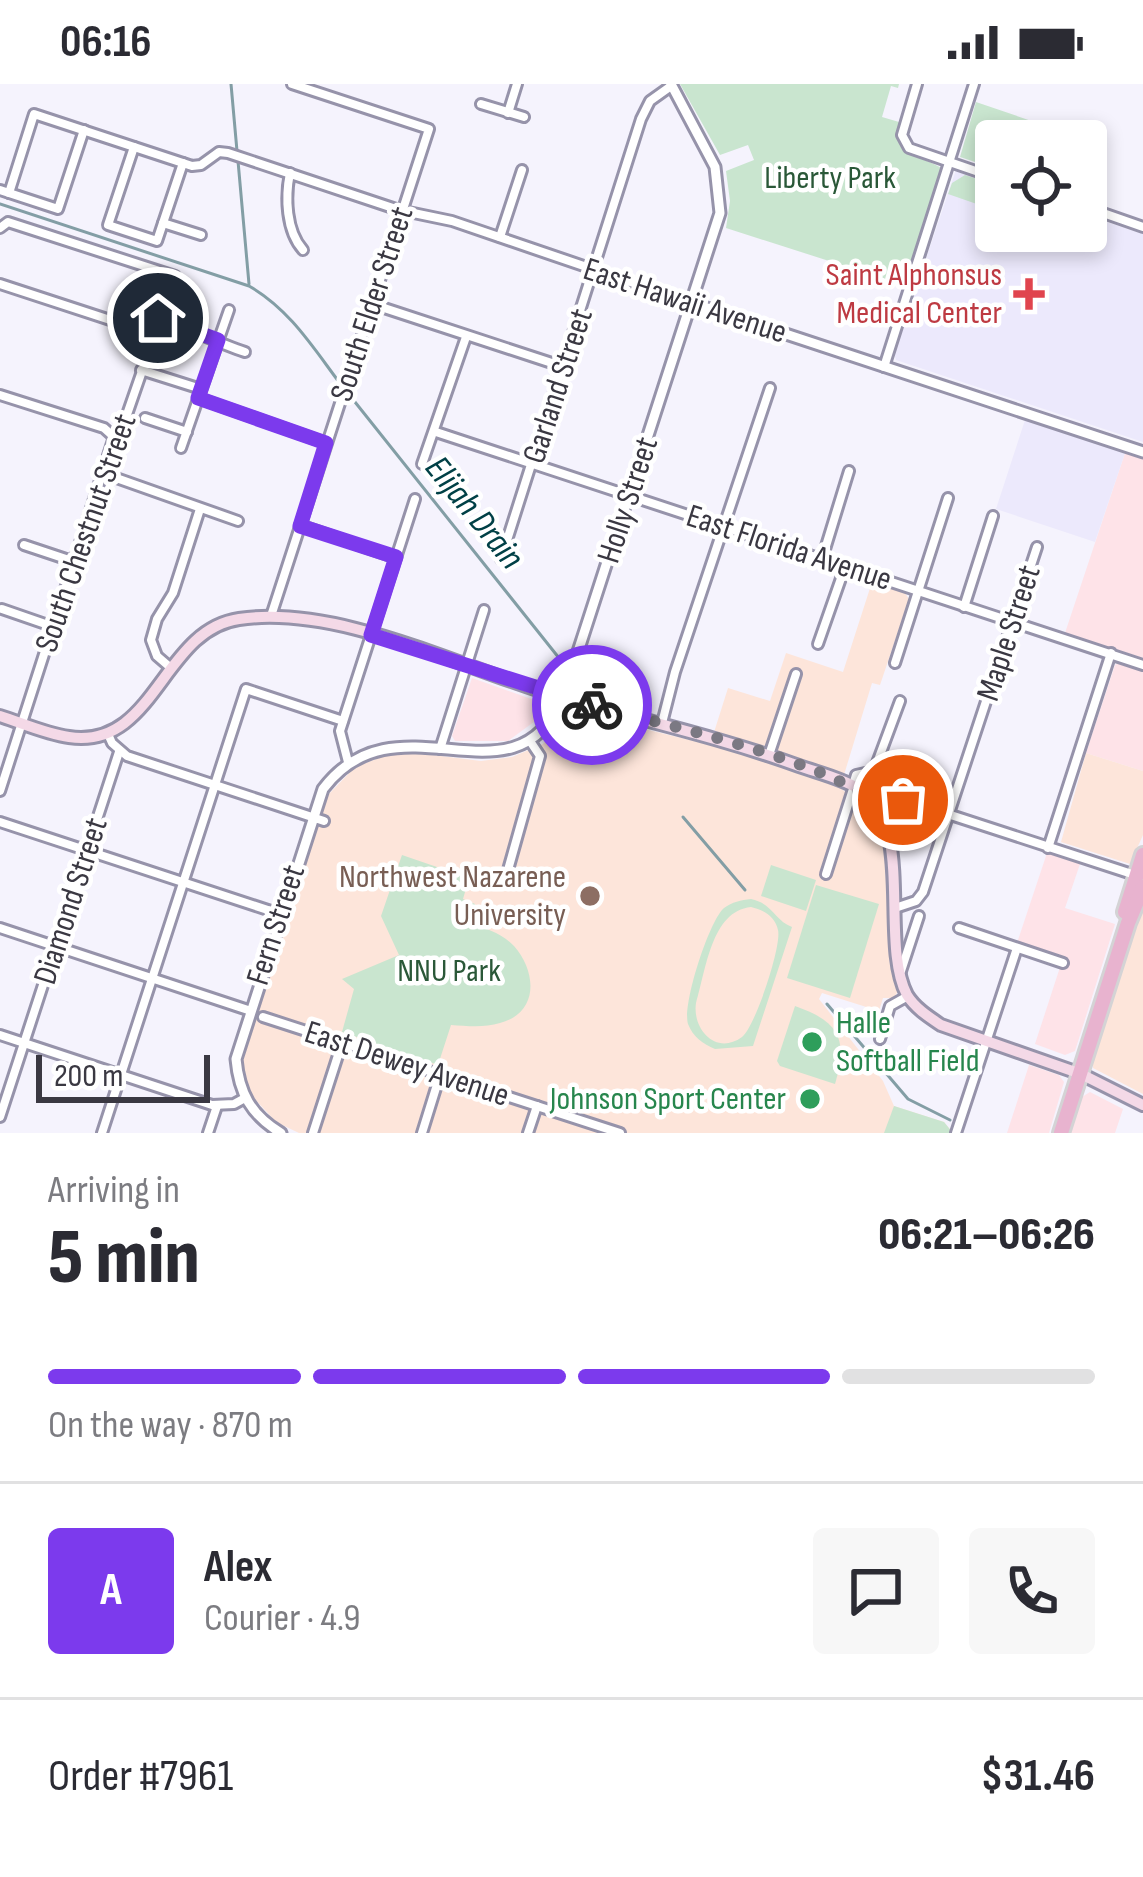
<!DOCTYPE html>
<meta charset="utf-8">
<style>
body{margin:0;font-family:"Sofia Sans Condensed",sans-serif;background:#f7f7f7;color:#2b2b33;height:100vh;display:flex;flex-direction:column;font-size:45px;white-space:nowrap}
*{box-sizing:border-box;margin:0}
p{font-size:39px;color:#7c7c81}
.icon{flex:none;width:66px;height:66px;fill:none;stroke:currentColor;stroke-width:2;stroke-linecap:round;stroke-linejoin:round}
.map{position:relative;height:1049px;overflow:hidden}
.details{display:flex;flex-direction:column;background:#fff;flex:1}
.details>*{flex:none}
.controls{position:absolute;left:975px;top:36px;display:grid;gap:24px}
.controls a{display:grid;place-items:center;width:132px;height:132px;border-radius:12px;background:#fff;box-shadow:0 6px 18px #0003;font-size:60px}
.scale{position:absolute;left:36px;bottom:30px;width:174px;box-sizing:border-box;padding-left:12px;border:6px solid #3a3842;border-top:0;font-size:33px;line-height:42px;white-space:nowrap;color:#3a3842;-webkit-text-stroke:9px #fff;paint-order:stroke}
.pin{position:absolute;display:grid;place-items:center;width:102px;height:102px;color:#fff;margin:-51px;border:6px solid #fff;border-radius:50%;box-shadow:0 3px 12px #0007}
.courier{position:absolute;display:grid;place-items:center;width:120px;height:120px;margin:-60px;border:9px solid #7c3aed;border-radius:50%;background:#fff;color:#222;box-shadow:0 3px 15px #0007}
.head em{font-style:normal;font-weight:800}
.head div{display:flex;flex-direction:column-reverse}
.head{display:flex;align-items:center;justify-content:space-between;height:204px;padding:0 48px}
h1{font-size:78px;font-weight:800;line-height:90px}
.bar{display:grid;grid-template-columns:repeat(4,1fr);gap:18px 12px;align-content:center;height:144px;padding:0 48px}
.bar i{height:15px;border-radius:9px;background:#e1e1e2}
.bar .current{background:#7c3aed}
.bar p{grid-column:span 4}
.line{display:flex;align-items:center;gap:30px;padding:0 48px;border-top:3px solid #e1e1e2}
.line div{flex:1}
.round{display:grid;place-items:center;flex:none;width:126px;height:126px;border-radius:12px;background:#f7f7f7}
.status{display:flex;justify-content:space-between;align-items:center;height:84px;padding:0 60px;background:#fff;direction:ltr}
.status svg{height:33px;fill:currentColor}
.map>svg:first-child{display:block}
.commercial{fill:#fee3e8}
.built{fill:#ece9fc}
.education{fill:#fde5da}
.green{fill:#c9e5cf;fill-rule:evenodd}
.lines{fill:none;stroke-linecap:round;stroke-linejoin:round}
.stream{stroke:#839ea5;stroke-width:3}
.minor-casing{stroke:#9693aa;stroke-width:14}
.tertiary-casing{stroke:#9693aa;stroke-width:15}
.secondary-casing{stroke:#9693aa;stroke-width:16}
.primary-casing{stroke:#d4d3d5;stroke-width:20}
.minor{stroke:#fff;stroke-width:8}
.tertiary{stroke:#fff;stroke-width:9}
.secondary{stroke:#f4d9e7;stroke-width:10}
.primary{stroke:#e8b3cf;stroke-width:14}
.done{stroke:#7b7983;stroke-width:12;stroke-dasharray:0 21.6}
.route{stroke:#7c3aed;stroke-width:15}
.health-dot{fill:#e0444e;stroke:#fff;stroke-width:4.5}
.education-dot{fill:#8d6e63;stroke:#fff;stroke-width:4.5}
.leisure-dot{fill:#2e9e5b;stroke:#fff;stroke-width:4.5}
.labels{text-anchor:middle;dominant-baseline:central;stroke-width:9;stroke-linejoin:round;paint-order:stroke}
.park-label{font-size:33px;fill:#2a5838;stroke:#fff}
.health-label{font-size:33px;fill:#be3a42;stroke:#fff;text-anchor:end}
.street-label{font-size:33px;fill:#3a3842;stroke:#fff}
.education-label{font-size:33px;fill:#785e54;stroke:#fff;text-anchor:end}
.leisure-label{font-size:33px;fill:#27864d;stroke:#fff;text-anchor:start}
.water-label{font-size:36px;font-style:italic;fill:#004046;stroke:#fff}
</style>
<div class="status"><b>06:16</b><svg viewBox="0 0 49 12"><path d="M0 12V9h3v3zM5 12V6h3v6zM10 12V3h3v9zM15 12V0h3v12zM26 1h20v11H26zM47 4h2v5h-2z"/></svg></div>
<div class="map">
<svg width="1143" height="1049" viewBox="0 0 1143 1049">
<rect width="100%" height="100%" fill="#f5f3fd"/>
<g class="commercial">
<polygon points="1125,369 1143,375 1143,574 1065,549"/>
<polygon points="1119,579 1143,587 1143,687 1086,669 1115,581"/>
<polygon points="472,594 537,617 542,632 508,657 455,657 452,652"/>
<polygon points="1047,769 1080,780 1065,824 1115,840 1075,967 1065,971 1035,960 1063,874 1017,859"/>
<polygon points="1029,981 1059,991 1064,998 1049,1049 1007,1049"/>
<polygon points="1090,1008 1123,1025 1115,1049 1070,1049 1082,1013"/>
</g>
<g class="built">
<polygon points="956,86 996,100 996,147 1086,147 1086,131 1143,150 1143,358 896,276 894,269"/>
<polygon points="1025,336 1125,369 1095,458 996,425"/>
</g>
<g class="education">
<polygon points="872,498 905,509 909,515 880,601 872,599 840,704 870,726 884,755 890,882 898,907 894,914 883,914 879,927 822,909 819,915 883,997 894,1022 944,1038 953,1049 299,1049 276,1038 249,1009 240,977 328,711 355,683 387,671 417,669 481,677 512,673 543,660 571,627 710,661 728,604 770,617 786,569 843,588"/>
<polygon points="1086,669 1143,687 1143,751 1130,780 1061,758"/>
<polygon points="1143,820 1143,1010 1093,984 1093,979"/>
</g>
<g class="green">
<path d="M680,0H899L898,4L891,2L882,33L899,38C893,74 921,71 943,85L904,201L726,144L730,117L726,87L754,76L748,61L720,71Z"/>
<polygon points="976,18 1093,58 1086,78 1086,57 996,57 996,85 960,73"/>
<polygon points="965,91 996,101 994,126 948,110 952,99"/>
<path d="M402,771L469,794L463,815L475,820L471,839C485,844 503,850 514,862C537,888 539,929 500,939C484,944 467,942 451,941L438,981L342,948L354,905L342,895L399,871L381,832Z"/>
<polygon points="771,781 816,796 806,827 761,812"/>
<polygon points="816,801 879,820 850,914 787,894"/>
<path d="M751,815C772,819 775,837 792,843L753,962L715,965C703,960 693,953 688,940C682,921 709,837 724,824C732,818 741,816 751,815ZM751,823C764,826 775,832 778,846C782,862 755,943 742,953C716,972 692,945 696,919C706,887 711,827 751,823Z"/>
<path d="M795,922C840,938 848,955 835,1000L780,982L777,977Z"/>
<polygon points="894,1022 944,1038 953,1049 884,1049"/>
</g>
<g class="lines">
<g class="stream">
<polyline points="231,0 237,67"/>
<polyline points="238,77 249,200"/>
<path d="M0,120L249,202C289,225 312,262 339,298"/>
<polyline points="351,313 559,574"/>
<polyline points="683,733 745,806"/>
<polyline points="827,920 908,1015 950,1036"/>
</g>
<defs>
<g id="minor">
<polyline points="917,0 902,51 909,64 996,94"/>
<polyline points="481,20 524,33"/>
<polyline points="508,29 517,0"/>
<polyline points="134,63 108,141 157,157 183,79"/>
<path d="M290,89C285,113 286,147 303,166"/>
<polyline points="0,106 58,125 84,46"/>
<polyline points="9,109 34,30 192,82 201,81 219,68 228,69 399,126 452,137 692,219"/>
<polyline points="1086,123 1143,143"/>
<polyline points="163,139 201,151"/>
<polyline points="0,144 8,138 175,192 123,342 114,353 0,707"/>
<polyline points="500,153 522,86"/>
<polyline points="0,200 153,250"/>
<polyline points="372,220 564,283"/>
<path d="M158,234C188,244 215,258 245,268"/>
<polyline points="884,283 974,0"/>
<polyline points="141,286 201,305"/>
<polyline points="0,311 104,344 114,353"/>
<polyline points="198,314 326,359"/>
<polyline points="145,334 187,348"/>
<polyline points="436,348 1143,581"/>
<polyline points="181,364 229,226"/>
<polyline points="422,380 466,253"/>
<polyline points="105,390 238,437"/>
<polyline points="300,441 396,474"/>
<polyline points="24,461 75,478"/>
<polyline points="501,475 641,35 650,17 671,2"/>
<polyline points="822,475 849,387"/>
<polyline points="964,523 993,432"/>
<polyline points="2,525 54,543"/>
<polyline points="271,532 429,45 292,0"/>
<polyline points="818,560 845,483"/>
<polyline points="895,579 948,414"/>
<polyline points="171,584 157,572 151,556 157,535 173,509 200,425"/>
<polyline points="662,639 675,588 770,304"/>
<polyline points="108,650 112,659 127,672 324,737"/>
<polyline points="440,665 484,526"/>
<polyline points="769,671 796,590"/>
<polyline points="348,678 340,647 415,415"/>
<polyline points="853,701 856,691 874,687 900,617"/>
<polyline points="878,724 903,716 920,721 1135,791"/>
<polyline points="0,738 280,830"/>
<polyline points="1048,764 1111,569"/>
<polyline points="826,790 854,702"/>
<polyline points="506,793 540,672 530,657"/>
<polyline points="895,824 916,817 923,808 1037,463"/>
<polyline points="0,844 248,926"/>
<polyline points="959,844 1063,879"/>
<polyline points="901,887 919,832"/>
<polyline points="263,933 620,1049"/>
<polyline points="0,951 212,1021 234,1020 245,1014"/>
<polyline points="880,955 890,922 908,912"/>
<polyline points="0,1033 119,668"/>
<polyline points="102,1049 246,605 343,637"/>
<polyline points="208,1049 217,1022"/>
<polyline points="313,1049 342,959"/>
<polyline points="422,1049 440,991"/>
<polyline points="528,1049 537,1022"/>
<polyline points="956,1049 1017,864"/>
</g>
<g id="tertiary">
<polyline points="692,219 1143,368"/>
<path d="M281,1049C251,1031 239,1009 236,975L323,705C398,606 513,729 563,614L720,129L715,83L671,0"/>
</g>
<path id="secondary" d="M0,632C22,639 46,650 69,653C155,666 162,546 239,535C340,520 465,586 563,614C642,636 722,654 799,682C819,689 841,694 859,705C916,738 879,858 907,911C915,924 929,933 941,941L1081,990L1143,1021"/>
<g id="primary">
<polyline points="1125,828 1143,771"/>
<polyline points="1061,1049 1128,839 1143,803"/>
</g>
</defs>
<use href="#minor" class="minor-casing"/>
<use href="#tertiary" class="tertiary-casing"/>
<use href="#secondary" class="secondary-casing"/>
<use href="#primary" class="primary-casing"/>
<use href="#minor" class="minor"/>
<use href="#tertiary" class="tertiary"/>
<use href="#secondary" class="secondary"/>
<use href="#primary" class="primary"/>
</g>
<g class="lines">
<path class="done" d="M592,621C653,638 845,680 878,724L903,716"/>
<polyline class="route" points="158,234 218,256 198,314 326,359 300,442 396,473 371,551 592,621"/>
</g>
<path class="health-dot" d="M1023 192h12v12h12v12h-12v12h-12v-12h-12v-12h12z"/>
<circle class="education-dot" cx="590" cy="812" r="12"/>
<g class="leisure-dot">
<circle cx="812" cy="958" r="12"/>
<circle cx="810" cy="1015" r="12"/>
</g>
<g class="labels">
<g class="park-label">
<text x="830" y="94">Liberty Park</text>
<text x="449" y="887">NNU Park</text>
</g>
<g class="health-label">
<text x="1002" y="191">Saint Alphonsus<tspan x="1002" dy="38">Medical Center</tspan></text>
</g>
<g class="street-label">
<text transform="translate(685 217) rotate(18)">East Hawaii Avenue</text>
<text transform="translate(372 220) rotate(-72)">South Elder Street</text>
<text transform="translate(558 302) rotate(-72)">Garland Street</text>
<text transform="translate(628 416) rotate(-72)">Holly Street</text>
<text transform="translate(86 449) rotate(-71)">South Chestnut Street</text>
<text transform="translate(789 464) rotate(18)">East Florida Avenue</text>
<text transform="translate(1009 549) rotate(-72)">Maple Street</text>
<text transform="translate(71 817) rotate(-72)">Diamond Street</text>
<text transform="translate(276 841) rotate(-72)">Fern Street</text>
<text transform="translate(407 980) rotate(18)">East Dewey Avenue</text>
</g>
<g class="education-label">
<text x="566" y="793">Northwest Nazarene<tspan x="566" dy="38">University</tspan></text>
</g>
<g class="leisure-label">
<text x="836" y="939">Halle<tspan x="836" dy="38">Softball Field</tspan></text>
<text x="786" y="1015" text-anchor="end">Johnson Sport Center</text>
</g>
<g class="water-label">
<text transform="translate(474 429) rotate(51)">Elijah Drain</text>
</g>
</g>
</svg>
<div class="controls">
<a><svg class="icon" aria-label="locate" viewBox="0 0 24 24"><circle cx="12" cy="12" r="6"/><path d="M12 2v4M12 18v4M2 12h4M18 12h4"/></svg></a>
</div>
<div class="scale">200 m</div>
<div class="pin" style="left:903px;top:716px;background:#ea580c"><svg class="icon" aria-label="bag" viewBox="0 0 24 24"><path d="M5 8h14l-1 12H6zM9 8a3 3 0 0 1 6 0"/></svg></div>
<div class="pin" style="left:158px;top:234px;background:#1f2937"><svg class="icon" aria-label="home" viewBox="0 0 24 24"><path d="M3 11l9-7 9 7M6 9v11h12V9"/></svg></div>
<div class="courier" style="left:592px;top:621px"><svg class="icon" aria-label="bike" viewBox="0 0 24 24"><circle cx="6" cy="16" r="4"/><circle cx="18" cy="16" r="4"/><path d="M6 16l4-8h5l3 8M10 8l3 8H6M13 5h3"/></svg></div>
</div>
<section class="details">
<div class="head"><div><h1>5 min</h1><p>Arriving in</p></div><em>06:21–06:26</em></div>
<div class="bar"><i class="current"></i><i class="current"></i><i class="current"></i><i></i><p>On the way · 870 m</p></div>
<div class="line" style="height:216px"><b class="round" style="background:#7c3aed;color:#fff">A</b><div><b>Alex</b><p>Courier · 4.9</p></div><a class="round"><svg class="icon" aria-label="chat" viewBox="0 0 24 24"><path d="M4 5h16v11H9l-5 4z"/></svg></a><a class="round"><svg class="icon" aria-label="phone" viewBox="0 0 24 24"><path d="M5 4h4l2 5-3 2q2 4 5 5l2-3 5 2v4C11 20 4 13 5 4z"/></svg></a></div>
<div class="line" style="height:156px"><div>Order #7961</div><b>$31.46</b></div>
</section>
